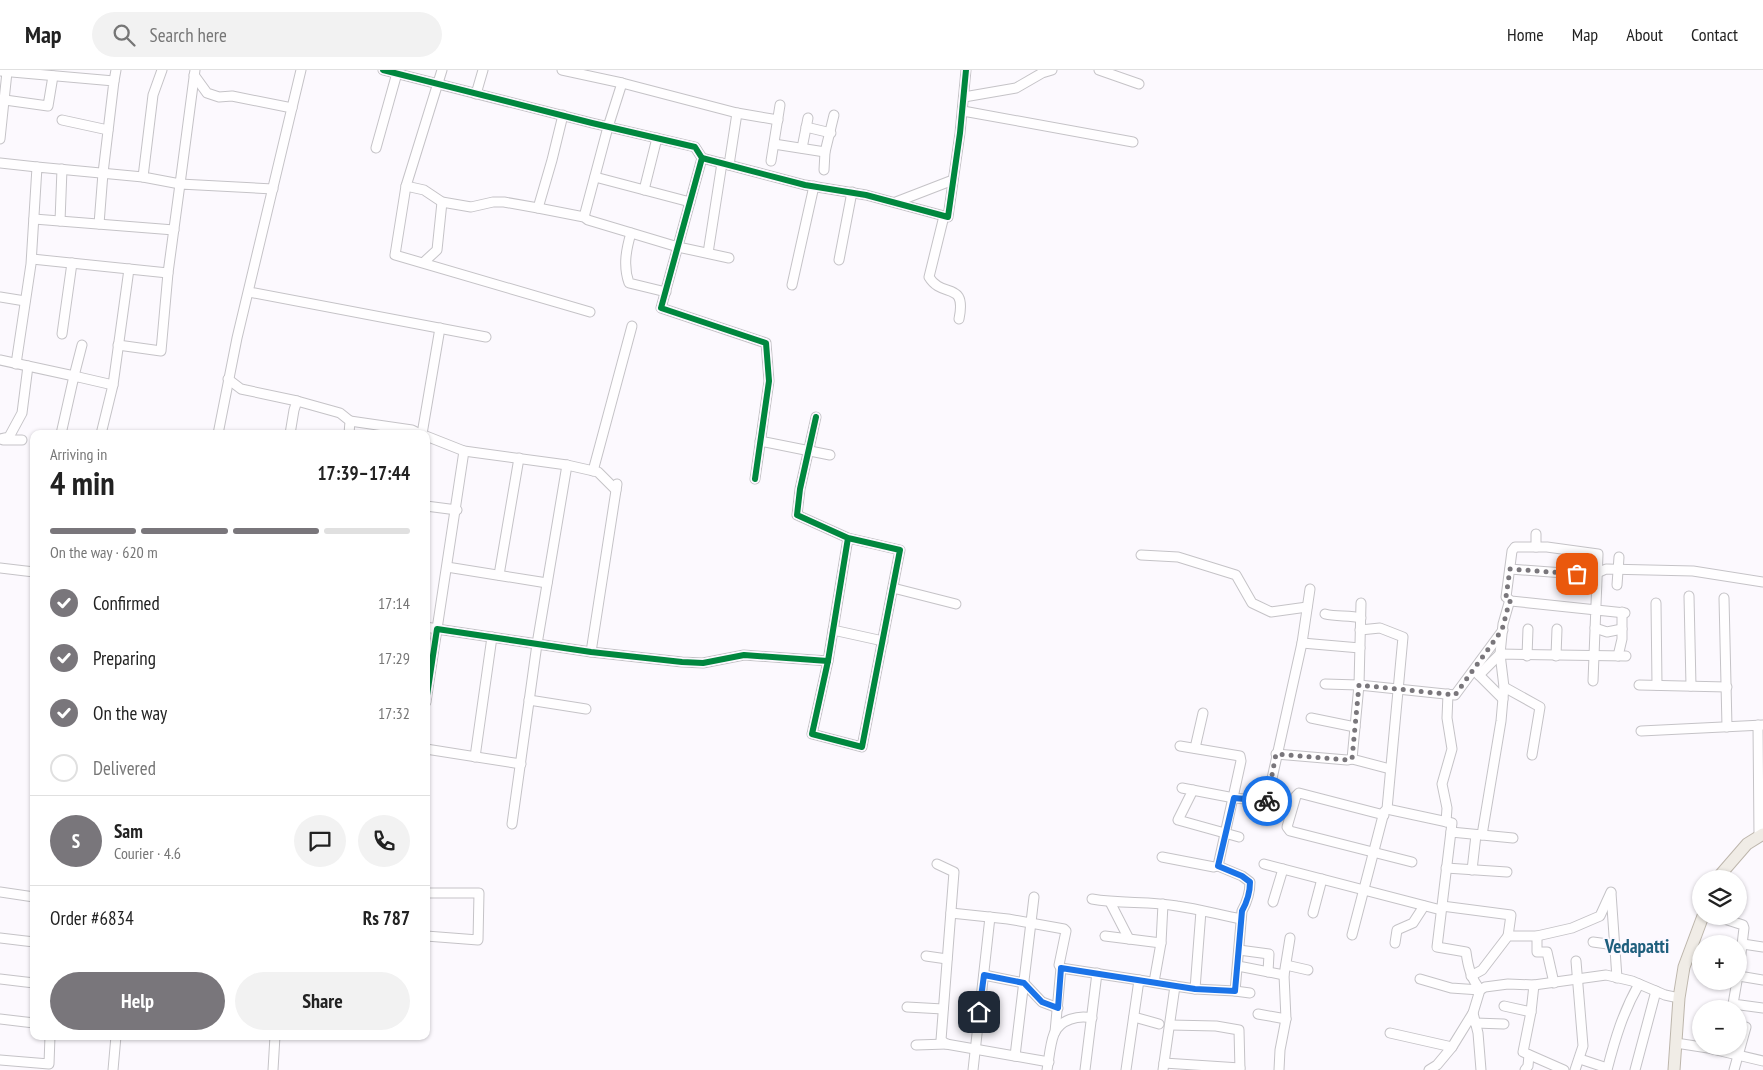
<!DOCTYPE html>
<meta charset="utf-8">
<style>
body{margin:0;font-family:"PT Sans Narrow",sans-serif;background:#f2f2f2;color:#222;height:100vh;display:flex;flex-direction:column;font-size:19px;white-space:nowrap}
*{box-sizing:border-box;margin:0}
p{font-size:16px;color:#767676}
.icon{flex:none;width:28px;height:28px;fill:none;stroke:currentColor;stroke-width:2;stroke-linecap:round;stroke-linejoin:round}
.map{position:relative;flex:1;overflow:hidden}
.drawer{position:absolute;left:30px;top:360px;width:400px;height:610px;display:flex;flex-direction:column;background:#fff;border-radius:10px;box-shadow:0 1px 4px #0004}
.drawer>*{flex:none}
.controls{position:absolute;left:1692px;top:800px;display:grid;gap:10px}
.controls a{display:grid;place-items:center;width:55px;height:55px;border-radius:50%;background:#fff;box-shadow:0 1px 4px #0004;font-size:25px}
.pin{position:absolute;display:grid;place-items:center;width:42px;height:42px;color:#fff;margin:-21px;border-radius:10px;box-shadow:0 2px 8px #0006}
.courier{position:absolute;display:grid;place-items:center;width:50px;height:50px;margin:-25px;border:4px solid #1a73e8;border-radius:50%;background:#fff;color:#222;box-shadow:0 1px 6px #0007}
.headline em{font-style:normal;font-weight:700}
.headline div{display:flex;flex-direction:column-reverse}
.headline{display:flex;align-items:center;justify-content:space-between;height:85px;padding:0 20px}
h1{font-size:32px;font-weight:700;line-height:38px}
.bar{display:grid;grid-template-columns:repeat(4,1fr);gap:8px 5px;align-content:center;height:60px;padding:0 20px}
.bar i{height:6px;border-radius:4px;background:#e0e0e0}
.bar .active{background:#79767b}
.bar p{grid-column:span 4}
.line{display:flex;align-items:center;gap:12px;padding:0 20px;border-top:1px solid #e0e0e0}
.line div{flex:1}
.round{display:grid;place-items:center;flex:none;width:52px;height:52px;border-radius:26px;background:#f2f2f2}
ol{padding:0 20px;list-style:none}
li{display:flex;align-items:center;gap:15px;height:55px}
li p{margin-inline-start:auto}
li .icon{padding:5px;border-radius:50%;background:#79767b;color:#fff;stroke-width:4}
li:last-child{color:#767676}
li i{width:28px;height:28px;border:2px solid #e0e0e0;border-radius:50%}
.button{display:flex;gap:10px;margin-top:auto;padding:10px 20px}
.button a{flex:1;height:58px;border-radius:30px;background:#79767b;color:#fff;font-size:20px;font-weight:700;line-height:58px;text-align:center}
.button a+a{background:#f2f2f2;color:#222}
header{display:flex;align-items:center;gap:30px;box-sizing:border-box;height:70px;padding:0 25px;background:#fff;border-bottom:1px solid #e0e0e0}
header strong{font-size:24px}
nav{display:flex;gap:28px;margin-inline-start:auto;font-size:18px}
.search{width:350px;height:45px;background:#f2f2f2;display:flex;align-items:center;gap:12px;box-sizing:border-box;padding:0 18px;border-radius:28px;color:#767676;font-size:19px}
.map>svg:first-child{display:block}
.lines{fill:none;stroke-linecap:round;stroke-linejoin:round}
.minor-casing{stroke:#c5c3c7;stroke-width:11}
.major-casing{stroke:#bdb6ac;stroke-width:13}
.minor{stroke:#fffeff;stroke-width:9}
.major{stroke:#f0ece6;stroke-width:11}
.cycleway-casing{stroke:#fcf8ff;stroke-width:9}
.cycleway{stroke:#00873e;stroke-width:6}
.done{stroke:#79767b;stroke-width:5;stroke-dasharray:0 9}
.route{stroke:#1a73e8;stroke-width:6}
.labels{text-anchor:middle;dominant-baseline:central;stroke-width:4;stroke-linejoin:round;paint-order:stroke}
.district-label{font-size:19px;font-weight:bold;fill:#1f5f7d;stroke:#fcf8ff}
</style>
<header>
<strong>Map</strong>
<div class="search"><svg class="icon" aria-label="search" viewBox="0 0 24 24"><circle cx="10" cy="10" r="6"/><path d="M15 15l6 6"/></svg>Search here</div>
<nav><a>Home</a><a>Map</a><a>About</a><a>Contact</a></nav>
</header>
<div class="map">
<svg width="1763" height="1000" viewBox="0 0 1763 1000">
<rect width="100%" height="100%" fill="#fcf9fe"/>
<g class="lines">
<defs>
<g id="minor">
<polyline points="162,0 153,25 143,107 180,114 195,0"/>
<polyline points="383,0 592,53 695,77 702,88 661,238 766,273 769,311 755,409"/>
<polyline points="442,0 406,116 395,185 590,242"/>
<polyline points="562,0 622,13 737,43 778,50"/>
<polyline points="1099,0 1139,14"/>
<polyline points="0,1 114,11 103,103 99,154"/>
<polyline points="194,5 207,23 219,27 232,26 292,38"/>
<polyline points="114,11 116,0"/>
<polyline points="476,24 483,0"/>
<polyline points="964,27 1016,18 1042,3 1052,0"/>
<polyline points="5,30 48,36 53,6"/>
<polyline points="963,41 1133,72"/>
<polyline points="563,45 552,90 538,138 584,147 588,150 678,177 729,188"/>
<polyline points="62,50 108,60"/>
<polyline points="806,57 831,63"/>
<polyline points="0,69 7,2"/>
<polyline points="774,74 825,82"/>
<polyline points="376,78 397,3"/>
<polyline points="802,78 808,48"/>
<polyline points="702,88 805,115 866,125 948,147 960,63 966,0"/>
<polyline points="771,91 780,35"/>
<polyline points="0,93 37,97"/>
<polyline points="729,95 737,43"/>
<polyline points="824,100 825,82 834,45"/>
<polyline points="595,107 690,132"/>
<polyline points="406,116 424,120 442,132 471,137 493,132 504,132 538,138"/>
<polyline points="644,120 657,68"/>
<polyline points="896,132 953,110"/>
<path d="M944,146L929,207C942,229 967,210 959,249"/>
<polyline points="584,147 608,57 622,13"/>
<polyline points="34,149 174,160"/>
<polyline points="60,151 62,99"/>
<path d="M631,163C626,180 623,196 629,213L666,222"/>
<polyline points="708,183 722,93"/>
<polyline points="32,189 168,203"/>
<polyline points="839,190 852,122"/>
<polyline points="424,192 437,180 442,132"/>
<polyline points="792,215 814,116"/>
<polyline points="249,222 486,267"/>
<polyline points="0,227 25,231"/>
<polyline points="62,264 72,193"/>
<polyline points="118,275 161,281 168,203 180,114 273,119"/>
<polyline points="0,290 74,306 82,275"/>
<polyline points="16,294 31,194 37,97 143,107"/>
<polyline points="228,309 241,319 297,331"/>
<polyline points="816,347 800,419 797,445 848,468 900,480 862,677 812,664 828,591 848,468"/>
<polyline points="350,351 412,360 420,364"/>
<polyline points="61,364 74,306 113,315"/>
<polyline points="101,364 113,315 129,199"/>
<polyline points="218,364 237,268 301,0"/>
<polyline points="290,364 294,340 297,331 340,343 350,351 349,364"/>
<polyline points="422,364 440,258"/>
<polyline points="426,366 464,381 567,395 598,402 616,420"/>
<polyline points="0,369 9,367 22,343 28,296"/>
<polyline points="3,370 22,370"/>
<polyline points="760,371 830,385"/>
<polyline points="593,401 632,256"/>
<polyline points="426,436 457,440"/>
<polyline points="1536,477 1536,464"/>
<polyline points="1141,485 1178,487 1236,505 1252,533 1271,542 1307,537"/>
<polyline points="447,497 547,513"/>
<polyline points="0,498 34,502"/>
<polyline points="1510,499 1577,504 1595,504 1606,499 1693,501 1763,512"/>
<polyline points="499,505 519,388"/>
<polyline points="1617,515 1619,487"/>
<polyline points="893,518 956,534"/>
<polyline points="1689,526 1691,616"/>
<polyline points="1724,528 1727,657"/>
<polyline points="1656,533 1657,615"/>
<path d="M1325,544C1337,547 1349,545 1361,548"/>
<polyline points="426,557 437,559 464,381"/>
<polyline points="1595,558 1607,562 1622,559"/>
<polyline points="833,560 883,571"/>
<polyline points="1302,573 1360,578"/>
<polyline points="591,582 617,414"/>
<polyline points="1527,586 1528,559"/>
<polyline points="1556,586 1557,559"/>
<polyline points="1618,586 1622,569 1622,542"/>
<polyline points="1475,601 1503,629"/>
<polyline points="1479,605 1500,584 1626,586"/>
<polyline points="1593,611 1598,484 1547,477 1515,477 1512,481 1506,527 1511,531 1625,543"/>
<polyline points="1325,614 1359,615 1361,533"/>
<polyline points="1639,615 1727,617"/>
<polyline points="1504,617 1540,637 1532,685"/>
<polyline points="529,630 586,639"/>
<polyline points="426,632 437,559 591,582 682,592 703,593 744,585 828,591"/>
<polyline points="1311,648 1355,657"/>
<polyline points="1758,655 1759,767"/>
<polyline points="1641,661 1763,655"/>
<polyline points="1180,676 1240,686 1241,691 1218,796"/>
<polyline points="1195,678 1203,643"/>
<polyline points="426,679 521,694"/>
<polyline points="1276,684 1347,690 1352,689 1359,615 1455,625 1503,560"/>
<polyline points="475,687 492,567"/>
<polyline points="1352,689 1390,699"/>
<polyline points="1182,718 1234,728 1267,731 1302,573 1310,519"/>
<polyline points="1193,720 1178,750 1239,767"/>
<path d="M1387,739L1452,753L1437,877L1466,882C1468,897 1471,908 1480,920"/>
<polyline points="1384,745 1299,723 1296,726 1287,757 1290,761 1412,792"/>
<polyline points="1446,752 1447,738 1442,714 1452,679 1447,648 1448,624"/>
<polyline points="512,754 537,574 567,395"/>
<polyline points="1451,762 1482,765 1501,651 1504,617 1500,584 1503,554 1509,533 1511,531"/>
<polyline points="1482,765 1513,768"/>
<path d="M1162,787L1214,797L1218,796L1242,806L1250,812C1250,823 1247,832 1242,841L1235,921L1195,919L1175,916"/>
<polyline points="937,794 954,802 941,970 946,974 1049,992"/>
<polyline points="1264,794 1441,840"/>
<polyline points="1446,798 1507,802"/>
<polyline points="1472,800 1476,765"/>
<polyline points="0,822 34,827"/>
<polyline points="426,823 479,823 478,870 426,866"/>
<polyline points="1611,823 1617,908"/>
<path d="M1092,829C1120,834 1149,831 1177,836C1198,839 1220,845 1241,849"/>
<polyline points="1110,832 1129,869"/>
<polyline points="1273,832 1283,799"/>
<polyline points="1442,836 1511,845 1508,866"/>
<polyline points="951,843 1008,849 1064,859 1066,861 1059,895 1061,898 1139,910"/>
<polyline points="1313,843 1322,809"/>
<polyline points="1715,846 1743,855 1744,858 1739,900"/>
<polyline points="1352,865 1384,742 1387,739 1403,567 1380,558 1360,560"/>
<polyline points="1105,866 1161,873"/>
<polyline points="1537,866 1537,882 1547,882 1554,913"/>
<polyline points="0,868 34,872"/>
<polyline points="1593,872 1615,875"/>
<polyline points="1395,873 1397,860 1413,853 1424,836"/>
<polyline points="1743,874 1763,877"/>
<polyline points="1239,880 1269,884 1268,902"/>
<polyline points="926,886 947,889"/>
<polyline points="1286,895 1308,900"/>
<polyline points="1238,896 1284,905"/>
<polyline points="984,905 1024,913 1042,932 1058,938"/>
<polyline points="1471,906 1482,900 1508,866 1537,866 1572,858 1600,846 1611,822"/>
<polyline points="1739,906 1763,910"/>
<polyline points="0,909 34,913"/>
<polyline points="1420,909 1451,918 1480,920"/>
<polyline points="1737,911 1733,934 1763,938"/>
<polyline points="1154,912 1161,873 1163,834"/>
<polyline points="1534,915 1531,942 1523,982 1564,1000"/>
<polyline points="1195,919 1201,841"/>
<polyline points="1235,921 1250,923"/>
<polyline points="1504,936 1531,942"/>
<polyline points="907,937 943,939"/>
<polyline points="1473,943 1478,963 1481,1000"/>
<polyline points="1258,944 1286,949"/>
<polyline points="1134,947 1159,954"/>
<polyline points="0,949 34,953"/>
<polyline points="1475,953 1504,954"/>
<polyline points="1170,955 1216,956 1239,960 1240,1000"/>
<polyline points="1055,962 1061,898"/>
<polyline points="1390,963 1452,977"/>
<polyline points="1676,973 1708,978 1763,991"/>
<polyline points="916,975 947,974"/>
<polyline points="1015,986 1034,827"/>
<polyline points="1580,989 1607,998"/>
<polyline points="0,990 49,994 50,966"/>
<polyline points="1164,993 1240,998"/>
<polyline points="113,1000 116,966"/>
<polyline points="273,1000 275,966"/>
<polyline points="973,1000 990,847"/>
<path d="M1047,1000C1049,989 1050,974 1054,964C1060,949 1079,945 1092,948"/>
<polyline points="1085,1000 1097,903"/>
<polyline points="1126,1000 1139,910 1175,916 1163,1000"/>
<polyline points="1279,1000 1280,980 1286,949 1284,905 1290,868"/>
<polyline points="1429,1000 1437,995 1452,977 1473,943 1480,920 1485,917 1508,914 1534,915 1606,905 1632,911 1665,925 1679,928"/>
<polyline points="1525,1000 1528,996 1529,985"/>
<polyline points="1575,1000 1583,976 1576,891"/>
<path d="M1607,1000C1615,969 1623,942 1639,914"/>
<polyline points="1635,1000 1656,921"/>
<polyline points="1734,1000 1746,957"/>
</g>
<g id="major">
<polyline points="1719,809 1721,804 1747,774 1763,764"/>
<polyline points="1674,1000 1679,928 1684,897 1703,846"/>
</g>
</defs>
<use href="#minor" class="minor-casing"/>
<use href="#major" class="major-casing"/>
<use href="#minor" class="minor"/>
<use href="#major" class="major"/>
<defs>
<g id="cycleway">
<polyline points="383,0 592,53 695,77 702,88 661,238 766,273 769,311 755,409"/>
<polyline points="702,88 805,115 866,125 948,147 960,63 966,0"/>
<polyline points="816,347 800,419 797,445 848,468 900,480 862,677 812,664 828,591 848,468"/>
<polyline points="426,632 437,559 591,582 682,592 703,593 744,585 828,591"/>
</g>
</defs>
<use href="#cycleway" class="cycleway-casing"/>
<use href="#cycleway" class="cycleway"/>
</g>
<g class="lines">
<polyline class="done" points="1267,731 1276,684 1347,690 1352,689 1359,615 1455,625 1502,560 1509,533 1511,530 1506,527 1510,499 1577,504"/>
<path class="route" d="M979,942L984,905L1024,913L1042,932L1058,938L1061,898L1195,919L1235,921L1242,841C1247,832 1250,823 1250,812L1242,806L1218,796L1234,728L1267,731"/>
</g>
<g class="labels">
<g class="district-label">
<text x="1637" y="876">Vedapatti</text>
</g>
</g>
</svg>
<div class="controls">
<a><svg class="icon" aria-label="layers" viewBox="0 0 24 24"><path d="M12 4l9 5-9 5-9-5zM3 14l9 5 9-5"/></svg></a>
<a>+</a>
<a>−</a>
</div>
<div class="pin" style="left:1577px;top:504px;background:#ea580c"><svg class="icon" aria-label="bag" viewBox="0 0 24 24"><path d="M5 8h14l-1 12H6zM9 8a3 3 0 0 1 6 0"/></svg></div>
<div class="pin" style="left:979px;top:942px;background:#1f2937"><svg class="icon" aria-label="home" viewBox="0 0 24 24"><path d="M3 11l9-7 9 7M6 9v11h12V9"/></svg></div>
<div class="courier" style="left:1267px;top:731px"><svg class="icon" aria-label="bike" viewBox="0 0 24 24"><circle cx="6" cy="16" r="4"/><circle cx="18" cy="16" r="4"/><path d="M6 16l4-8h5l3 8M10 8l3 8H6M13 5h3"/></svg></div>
<section class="drawer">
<div class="headline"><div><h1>4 min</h1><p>Arriving in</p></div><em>17:39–17:44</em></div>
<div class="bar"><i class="active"></i><i class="active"></i><i class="active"></i><i></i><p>On the way · 620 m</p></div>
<ol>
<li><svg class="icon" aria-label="check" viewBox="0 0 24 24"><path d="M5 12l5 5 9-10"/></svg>Confirmed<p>17:14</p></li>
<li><svg class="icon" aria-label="check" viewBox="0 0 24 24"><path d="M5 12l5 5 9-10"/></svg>Preparing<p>17:29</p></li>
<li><svg class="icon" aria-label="check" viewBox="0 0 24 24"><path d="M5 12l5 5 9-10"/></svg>On the way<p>17:32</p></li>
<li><i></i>Delivered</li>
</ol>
<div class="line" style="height:90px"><b class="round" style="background:#79767b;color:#fff">S</b><div><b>Sam</b><p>Courier · 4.6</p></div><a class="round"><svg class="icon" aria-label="chat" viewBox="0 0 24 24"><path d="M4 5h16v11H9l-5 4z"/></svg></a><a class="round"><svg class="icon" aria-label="phone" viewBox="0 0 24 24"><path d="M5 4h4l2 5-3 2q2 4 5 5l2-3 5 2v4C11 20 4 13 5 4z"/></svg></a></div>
<div class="line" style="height:65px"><div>Order #6834</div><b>Rs 787</b></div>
<div class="button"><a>Help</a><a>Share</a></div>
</section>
</div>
